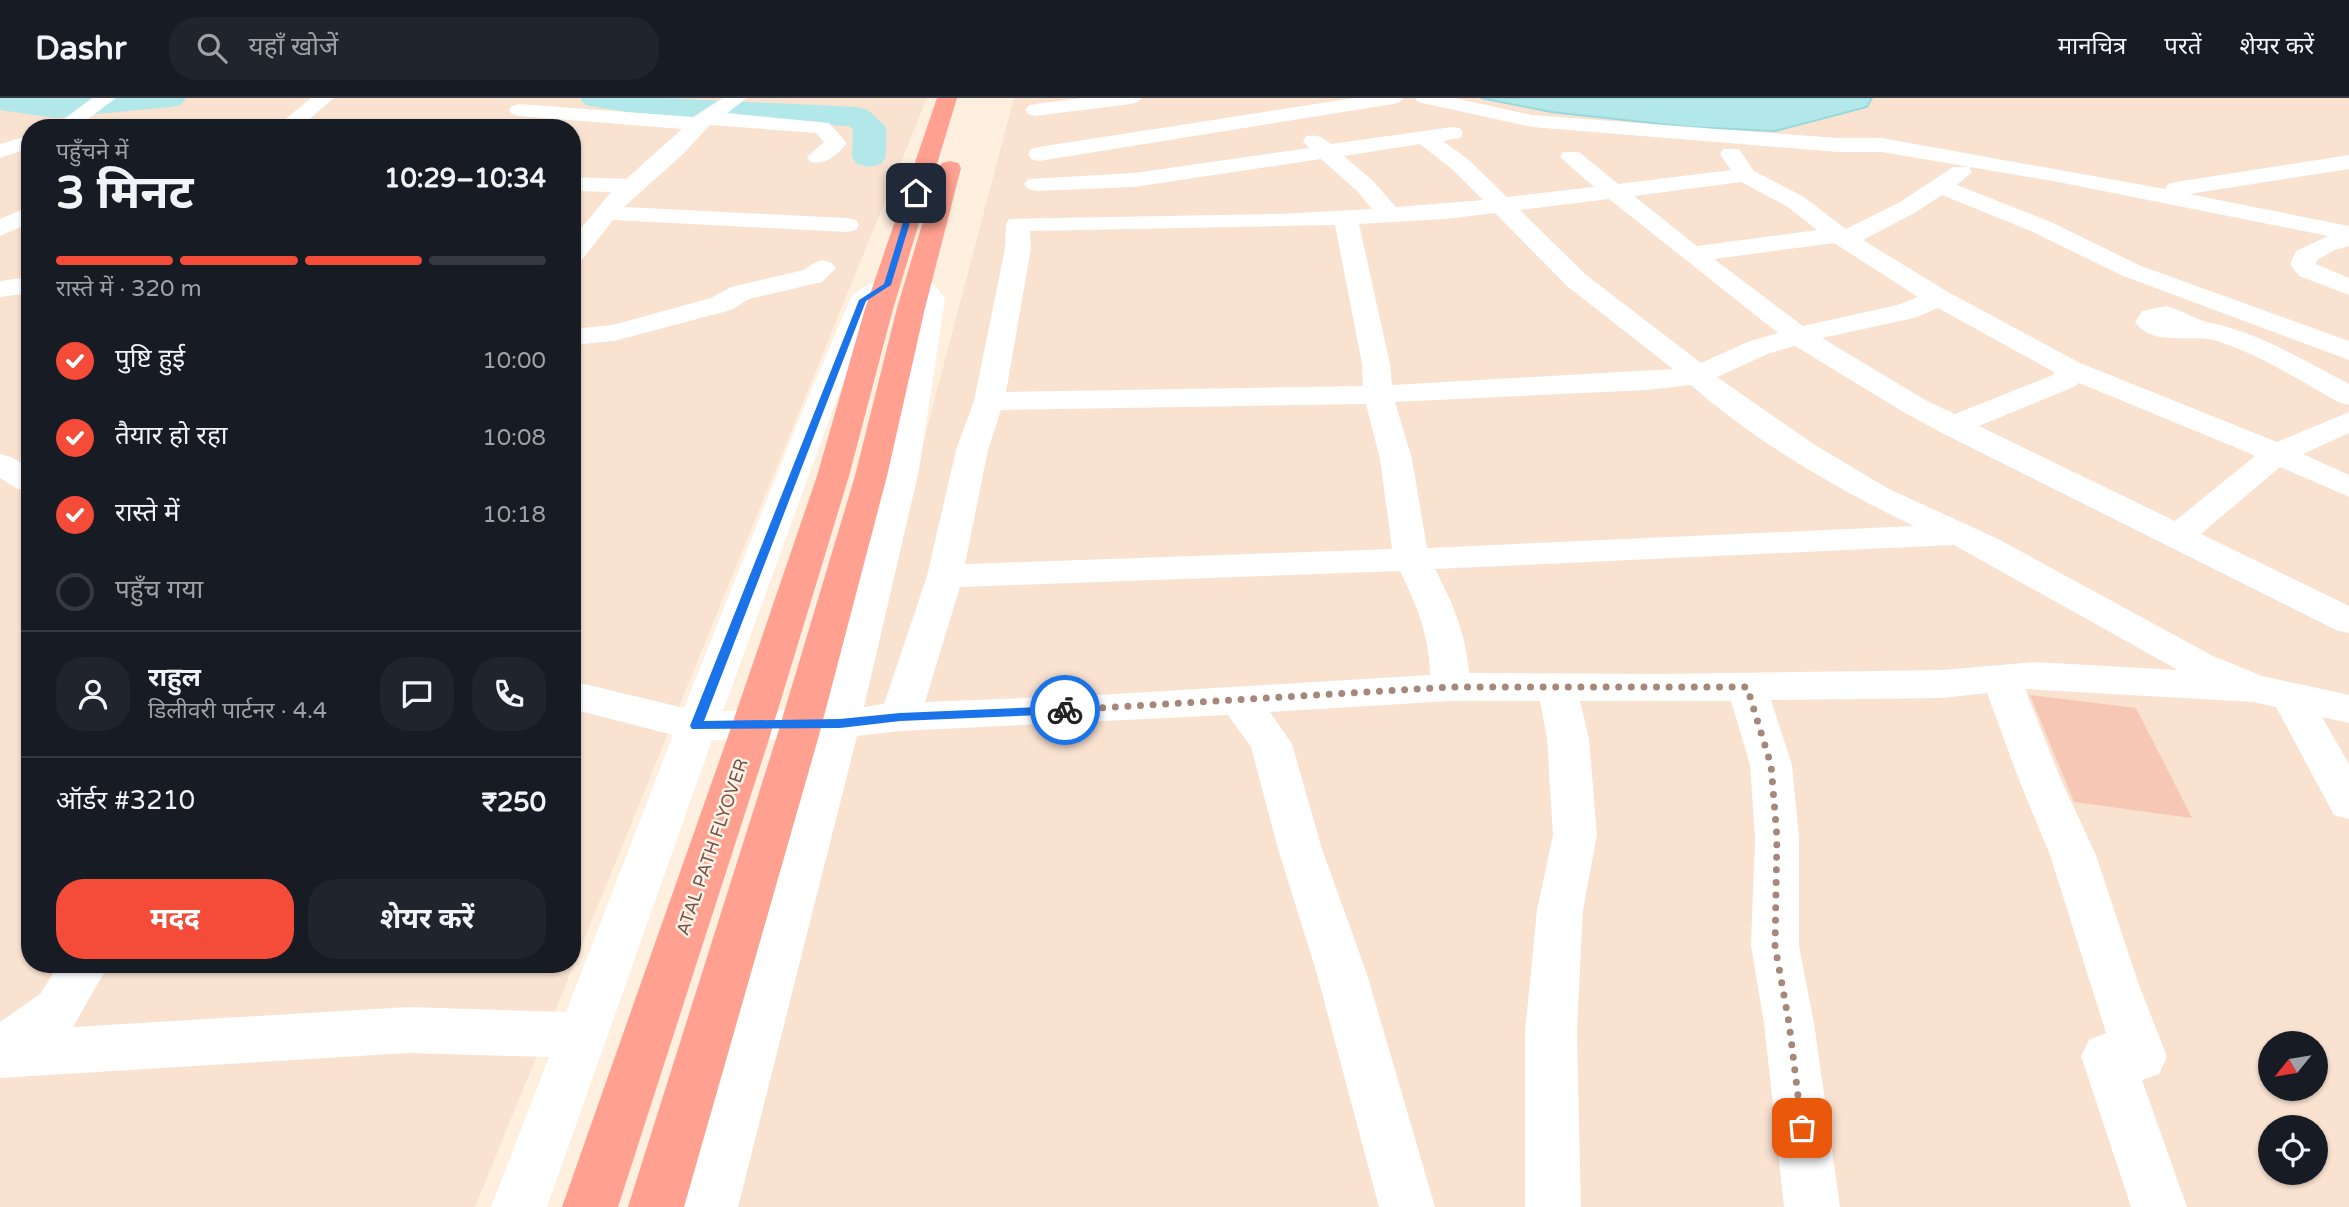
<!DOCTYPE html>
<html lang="hi">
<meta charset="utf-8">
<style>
body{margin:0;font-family:"Varela Round","Noto Sans Devanagari",sans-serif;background:#20242c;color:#f1f3f6;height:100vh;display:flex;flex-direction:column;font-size:26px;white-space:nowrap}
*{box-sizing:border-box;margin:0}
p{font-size:23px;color:#9ea1a6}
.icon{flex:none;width:38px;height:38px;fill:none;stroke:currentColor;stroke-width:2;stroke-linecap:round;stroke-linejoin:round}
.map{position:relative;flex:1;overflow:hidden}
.side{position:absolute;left:21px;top:21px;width:560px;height:854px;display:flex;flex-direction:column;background:#171b24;border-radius:28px;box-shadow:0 2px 5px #0004}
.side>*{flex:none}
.needle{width:46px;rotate:240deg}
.tools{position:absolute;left:2258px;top:933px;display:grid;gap:14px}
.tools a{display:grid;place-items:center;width:70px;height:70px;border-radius:50%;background:#171b24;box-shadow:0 2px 5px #0004;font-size:35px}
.pin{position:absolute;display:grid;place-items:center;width:60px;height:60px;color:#fff;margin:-30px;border-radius:14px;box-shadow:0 4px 10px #0006}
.courier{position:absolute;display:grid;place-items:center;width:70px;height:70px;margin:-35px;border:5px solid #1a73e8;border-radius:50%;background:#fff;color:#222;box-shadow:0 2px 9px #0007}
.overview em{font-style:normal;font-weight:700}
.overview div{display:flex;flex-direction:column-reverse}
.overview{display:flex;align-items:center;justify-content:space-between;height:119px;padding:0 35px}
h1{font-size:46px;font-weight:700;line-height:52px}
.bar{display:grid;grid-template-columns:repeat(4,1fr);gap:10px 7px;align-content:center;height:84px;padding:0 35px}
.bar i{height:9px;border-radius:5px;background:#363941}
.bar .selected{background:#f44c38}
.bar p{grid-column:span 4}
.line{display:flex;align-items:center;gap:18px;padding:0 35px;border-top:2px solid #363941}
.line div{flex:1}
.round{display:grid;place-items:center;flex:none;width:74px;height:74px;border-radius:28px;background:#20242c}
ol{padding:0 35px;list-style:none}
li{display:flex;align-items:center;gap:21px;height:77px}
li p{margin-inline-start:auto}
li .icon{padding:7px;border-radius:50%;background:#f44c38;color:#fff;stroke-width:4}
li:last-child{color:#9ea1a6}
li i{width:38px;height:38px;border:4px solid #363941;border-radius:50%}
.action{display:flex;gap:14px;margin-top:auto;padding:14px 35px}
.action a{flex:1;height:80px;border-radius:28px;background:#f44c38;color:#fff;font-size:28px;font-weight:700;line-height:80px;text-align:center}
.action a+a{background:#20242c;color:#f1f3f6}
header{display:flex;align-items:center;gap:42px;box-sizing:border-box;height:98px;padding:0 35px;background:#171b24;border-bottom:2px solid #363941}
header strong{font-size:33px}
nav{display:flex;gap:38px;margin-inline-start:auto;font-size:24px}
.search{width:490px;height:63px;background:#20242c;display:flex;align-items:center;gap:18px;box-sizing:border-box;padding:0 24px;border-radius:28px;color:#9ea1a6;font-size:26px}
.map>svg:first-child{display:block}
.residential{fill:#f9e2d0;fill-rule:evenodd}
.water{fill:#b2e8e9;stroke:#97d9dc;stroke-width:2}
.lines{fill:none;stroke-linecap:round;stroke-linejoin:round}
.river{fill:#b2e8e9;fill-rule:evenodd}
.building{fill:#f6c7b4}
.minor{fill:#fff;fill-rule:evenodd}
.highway{fill:#ffa090;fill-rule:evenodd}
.route{fill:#1a73e8}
.done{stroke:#a6887b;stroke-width:7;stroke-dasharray:0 12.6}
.labels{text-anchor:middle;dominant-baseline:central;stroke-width:5;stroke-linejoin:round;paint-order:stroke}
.street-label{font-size:18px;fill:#775145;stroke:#fff3e7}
</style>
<header>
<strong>Dashr</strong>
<div class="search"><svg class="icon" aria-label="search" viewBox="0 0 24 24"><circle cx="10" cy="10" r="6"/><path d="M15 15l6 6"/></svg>यहाँ खोजें</div>
<nav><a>मानचित्र</a><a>परतें</a><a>शेयर करें</a></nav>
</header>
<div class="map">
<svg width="2349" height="1109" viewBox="0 0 2349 1109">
<rect width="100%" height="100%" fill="#feefdf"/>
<g class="residential">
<path d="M0,0H927L475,1109H0ZM30,30H572V866H30Z"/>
<path d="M1014,0H2349V1109H722ZM2270,945H2315V990H2270ZM2270,1029H2315V1074H2270Z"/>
</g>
<polygon class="water" points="1481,0 1872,0 1867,9 1775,33 1689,29 1551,14"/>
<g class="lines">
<g class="river">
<polygon points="0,0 186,0 181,7 170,9 55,20 0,12"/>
<polygon points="580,0 664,0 857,9 868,12 886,29 886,59 881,66 869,69 857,66 852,59 853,32 849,28 667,20 596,9 585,7"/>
</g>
</g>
<polygon class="building" points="2030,597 2136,610 2192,720 2074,704"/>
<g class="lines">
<g class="minor">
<polygon points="92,0 116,0 76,30 52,30"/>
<polygon points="311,0 334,0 299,30 275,30"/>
<path d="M723,0H747L727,15L829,25L847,45C838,57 825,67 810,64L807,59L824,44L816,35L710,27L683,56L624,109L847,120L856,122L859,127L856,132L847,134L613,122L581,163L572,166V141L611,94L572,93V79L626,81L682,31L519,18L512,16L509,12L512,8L519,6L693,19Z"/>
<polygon points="1082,0 1141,0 1138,4 1131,6 1035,18 1028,16 1025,12 1028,8 1035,6"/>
<polygon points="1354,0 1403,0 1400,4 1393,6 1039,63 1031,61 1028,56 1031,51 1039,49"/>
<polygon points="1415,0 1454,0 1532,17 1838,40 1882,40 2165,91 2168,86 2176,84 2349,57 2349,71 2189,96 2349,128 2349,148 2335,152 2317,162 2316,166 2349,180 2349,197 2299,178 2290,166 2296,153 2328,138 2058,84 1882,54 1838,54 1532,29 1418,4"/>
<path d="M1452,29L1460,30L1463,35L1460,40L1443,43L1469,62L1507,99L1594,89L1560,59L1563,54H1579L1618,86L1731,72L1720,56L1723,51H1739L1754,73L1804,99L1846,131L1900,104L1953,69H1969L1972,74L1957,87L2051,124L2141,168L2349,243V262L2123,178L2033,134L1942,97L1916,114L1863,142L1948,194L2080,265L2277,344L2349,314V335L2303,356L2349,377V399L2280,369L2201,436L2349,508V535L2336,532L1942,335L1905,315L1795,248L1770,255L1717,279L1815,347L1889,391L1998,441L2213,558L2262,578L2349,597V625L2322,619L2349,666V721L2334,717L2276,609L2253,604L2025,591L2061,682L2096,757L2138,884L2167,959L2159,976L2142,982L2187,1109H2131L2081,958L2089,942L2106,935L2050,757L2019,682L1987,595L1943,600L1771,602L1792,667L1799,739V848L1814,925L1840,1109H1784L1764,925L1751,848L1755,739L1750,667L1731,603H1580L1589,641L1597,737L1583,812L1577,934L1581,1109H1525V934L1537,812L1553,737L1547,641L1540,603H1450L1270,614L1292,646L1322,751L1367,876L1435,1109H1379L1317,876L1278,751L1251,649L1228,617L900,633L857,638L738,1109H682L815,641L712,642L547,1109H491L549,959L408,955L0,980V924L40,896L59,866H109L73,929L408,909L566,914L673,637L572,611V583L684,610L800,319L850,202L853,196L878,181L887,179L896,181L900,187L896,193L875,206L830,319L723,613L823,612L887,372L918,202L905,186L909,180C927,176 936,187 945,201L919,372L864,609L884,606L927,478L956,352L974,303L1005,150L1006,126L1009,121L1278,116L1372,111L1357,93L1321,61L1134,89L1036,93L1028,91L1024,86L1028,81L1134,75L1309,50L1303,43L1306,38C1318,36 1322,39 1331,46ZM1420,46L1453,72L1483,102L1396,109L1373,83L1344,58ZM1741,84L1788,109L1817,132L1697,148L1634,98ZM1609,101L1778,235L1750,243L1701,265L1585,176L1520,112ZM1495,115L1567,188L1673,271L1392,287L1390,266L1359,126L1445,121ZM1335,127L1362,266L1363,288L1006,294L1031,150L1030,133ZM1834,145L1918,199L1897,207L1803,228L1714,161ZM1938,210L2054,274L2053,277L1955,316L1927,303L1822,240L1914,220ZM2079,285L2249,355L2255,358L2175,423L1979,328L2076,288ZM1691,287C1754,343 1838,392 1914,428L1427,450L1412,361L1395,304L1646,292ZM1366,306L1380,361L1392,451L965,466L988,352L1001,312ZM1954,447L2178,572L2035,564L1943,572L1661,576L1469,575C1466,535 1453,506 1435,471ZM1400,473C1417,508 1429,537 1430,577L1098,597L925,604L960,489Z"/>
<polygon points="30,37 30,50 0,60 0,46"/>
<polygon points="30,108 30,125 0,138 0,121"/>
<polygon points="823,162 832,165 836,170 822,184 749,201 731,212 614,243 572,247 572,231 613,227 711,200 731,189 804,172 814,165"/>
<polygon points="30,179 30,195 0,199 0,183"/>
<path d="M2166,208C2182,212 2196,222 2211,225C2260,235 2305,263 2349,286V307L2338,304C2300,283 2259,256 2217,243C2192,235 2153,250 2135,224L2142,213Z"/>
<polygon points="0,356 11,359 30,370 30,394 18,391 0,380"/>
</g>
<g class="highway">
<polygon points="937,0 957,0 893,211 849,378 769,641 618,1109 562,1109 727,641 817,378 865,211"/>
<polygon points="950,63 958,65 961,70 925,210 887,378 818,641 684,1109 628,1109 776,641 855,378 897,210 939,70 942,65"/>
</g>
</g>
<polygon class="route" points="916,93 919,95 891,187 866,203 704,623 840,621 900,615 1065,608 1071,612 1065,616 900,623 840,630 692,631 690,628 859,202 884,186 912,95"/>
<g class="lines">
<polyline class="done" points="1065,612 1450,589 1747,589 1771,667 1777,739 1775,848 1789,925 1802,1030"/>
</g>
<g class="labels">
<g class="street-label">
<text transform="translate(712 749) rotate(-71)">ATAL PATH FLYOVER</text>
</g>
</g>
</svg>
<div class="tools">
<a><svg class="needle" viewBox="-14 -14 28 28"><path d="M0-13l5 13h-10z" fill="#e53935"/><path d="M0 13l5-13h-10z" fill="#9ea1a6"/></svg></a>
<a><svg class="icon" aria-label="locate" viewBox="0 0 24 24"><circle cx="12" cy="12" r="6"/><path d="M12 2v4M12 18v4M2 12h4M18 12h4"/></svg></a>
</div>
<div class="pin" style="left:1802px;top:1030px;background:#ea580c"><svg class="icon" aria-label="bag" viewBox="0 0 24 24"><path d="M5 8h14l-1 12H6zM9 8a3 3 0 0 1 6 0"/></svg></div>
<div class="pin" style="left:916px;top:95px;background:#1f2937"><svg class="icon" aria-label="home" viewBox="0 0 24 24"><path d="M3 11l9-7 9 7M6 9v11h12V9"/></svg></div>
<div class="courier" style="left:1065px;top:612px"><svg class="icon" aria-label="bike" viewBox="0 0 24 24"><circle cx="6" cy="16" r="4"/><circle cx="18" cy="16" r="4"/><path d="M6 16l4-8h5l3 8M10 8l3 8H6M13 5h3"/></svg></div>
<section class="side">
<div class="overview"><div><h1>3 मिनट</h1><p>पहुँचने में</p></div><em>10:29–10:34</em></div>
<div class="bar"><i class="selected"></i><i class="selected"></i><i class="selected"></i><i></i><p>रास्ते में · 320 m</p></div>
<ol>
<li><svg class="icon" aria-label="check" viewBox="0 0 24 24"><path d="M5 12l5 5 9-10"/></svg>पुष्टि हुई<p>10:00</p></li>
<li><svg class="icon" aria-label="check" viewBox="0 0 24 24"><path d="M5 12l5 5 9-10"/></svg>तैयार हो रहा<p>10:08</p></li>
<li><svg class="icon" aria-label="check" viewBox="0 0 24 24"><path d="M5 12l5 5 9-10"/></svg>रास्ते में<p>10:18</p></li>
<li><i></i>पहुँच गया</li>
</ol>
<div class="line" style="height:126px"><a class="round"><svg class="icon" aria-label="person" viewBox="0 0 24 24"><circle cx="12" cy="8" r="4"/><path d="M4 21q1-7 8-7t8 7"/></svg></a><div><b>राहुल</b><p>डिलीवरी पार्टनर · 4.4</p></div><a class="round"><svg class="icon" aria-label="chat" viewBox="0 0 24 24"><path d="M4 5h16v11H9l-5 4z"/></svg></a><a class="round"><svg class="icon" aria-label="phone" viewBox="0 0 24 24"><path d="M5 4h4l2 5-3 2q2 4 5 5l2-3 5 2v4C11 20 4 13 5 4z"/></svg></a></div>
<div class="line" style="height:91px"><div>ऑर्डर #3210</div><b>₹250</b></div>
<div class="action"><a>मदद</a><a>शेयर करें</a></div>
</section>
</div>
